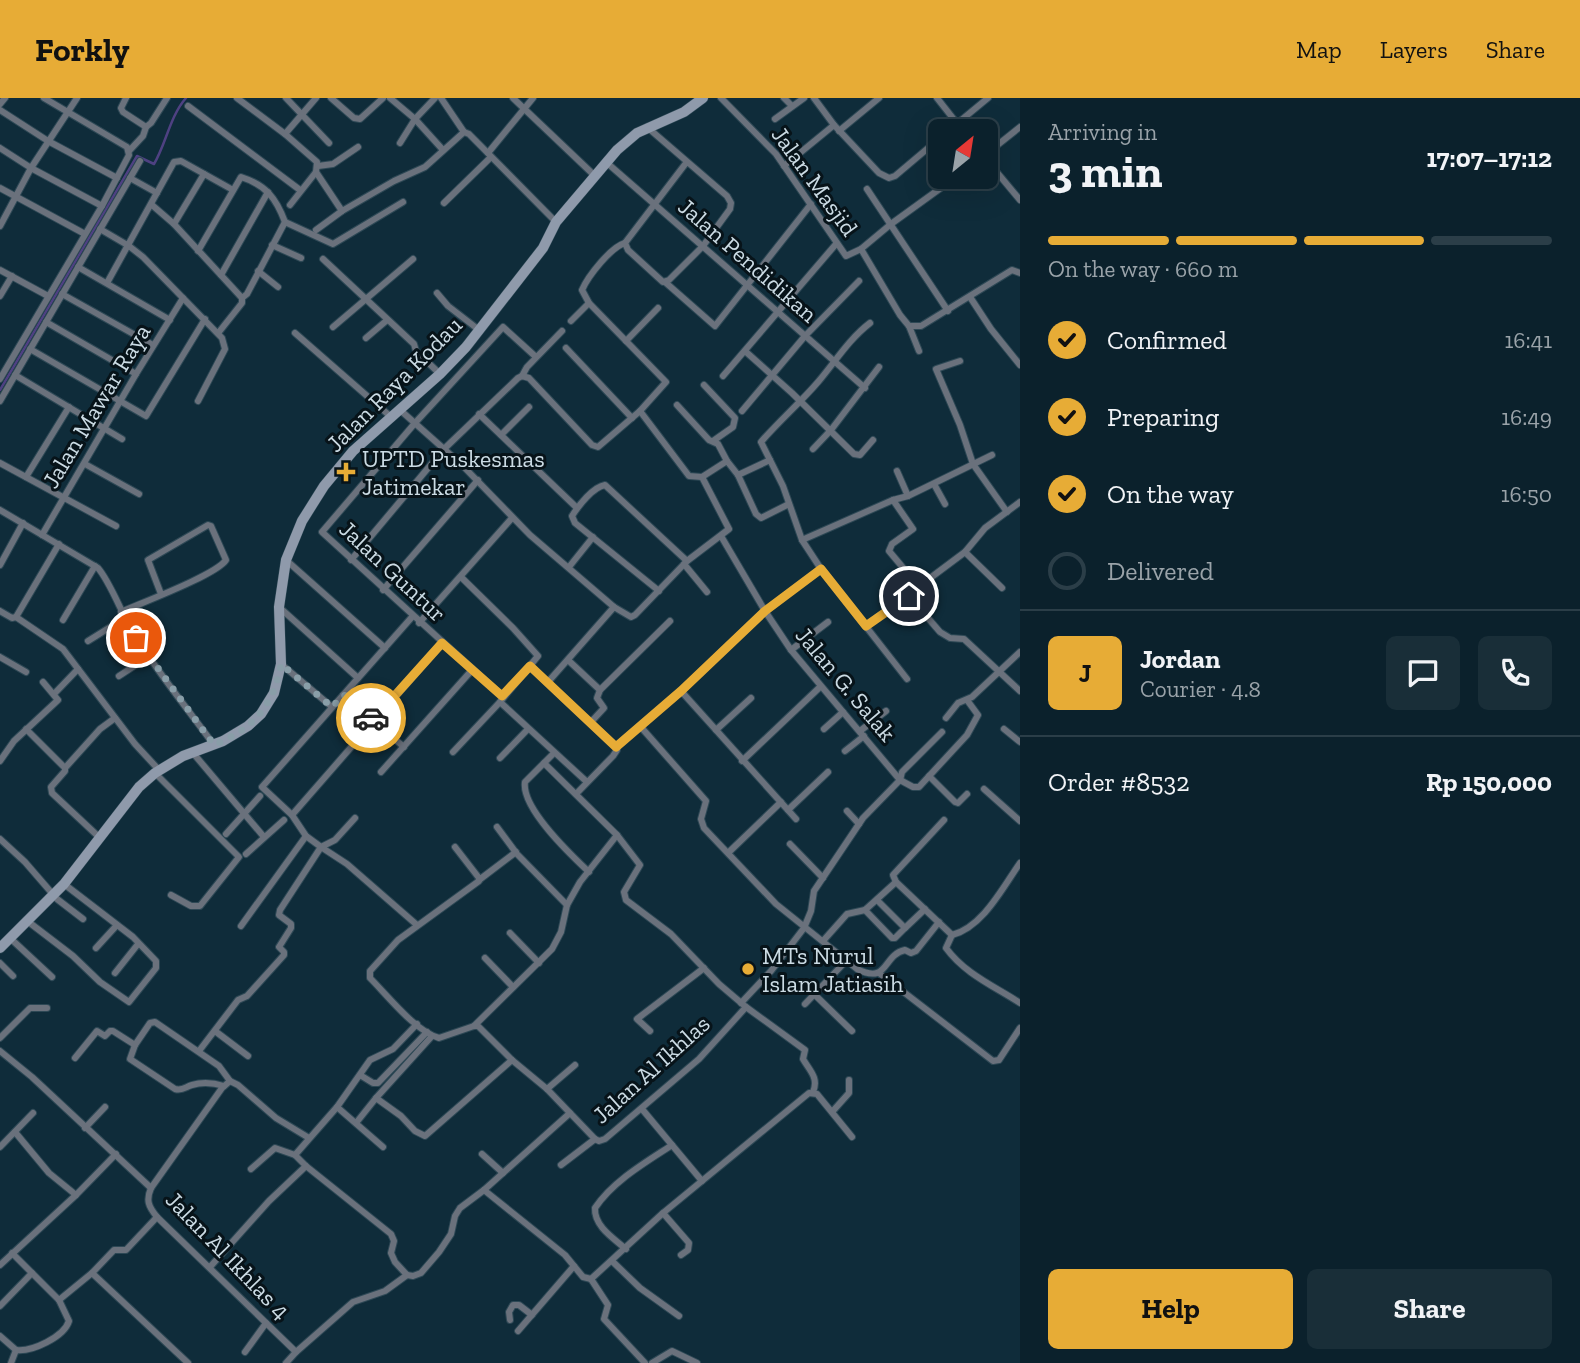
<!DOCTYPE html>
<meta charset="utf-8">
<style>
body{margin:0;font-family:"Zilla Slab",serif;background:#192e38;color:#f1f3f6;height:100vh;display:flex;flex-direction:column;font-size:26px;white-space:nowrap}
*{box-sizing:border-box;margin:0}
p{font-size:23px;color:#9aa3a9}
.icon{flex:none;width:38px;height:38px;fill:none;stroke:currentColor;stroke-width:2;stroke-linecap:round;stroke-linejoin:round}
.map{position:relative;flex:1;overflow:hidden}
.side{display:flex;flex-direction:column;background:#0b212c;width:560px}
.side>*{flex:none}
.needle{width:46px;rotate:30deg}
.controls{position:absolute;left:928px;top:21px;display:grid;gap:14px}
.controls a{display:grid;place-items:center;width:70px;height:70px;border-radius:10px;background:#0b212c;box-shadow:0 7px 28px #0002,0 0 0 2px #2b3e48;font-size:35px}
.pin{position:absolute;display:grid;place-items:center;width:60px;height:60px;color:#fff;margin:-30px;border:4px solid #fff;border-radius:50%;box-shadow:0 2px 7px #0007}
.courier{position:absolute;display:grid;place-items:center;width:70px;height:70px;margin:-35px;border:5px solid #e7ac36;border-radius:50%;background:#fff;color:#222;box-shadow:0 2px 9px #0007}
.head em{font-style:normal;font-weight:700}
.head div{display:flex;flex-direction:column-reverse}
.head{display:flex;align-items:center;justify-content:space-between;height:119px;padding:0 28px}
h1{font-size:46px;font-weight:700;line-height:52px}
.bar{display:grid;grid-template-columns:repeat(4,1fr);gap:10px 7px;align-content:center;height:84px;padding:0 28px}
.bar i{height:9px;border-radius:5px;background:#2b3e48}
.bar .current{background:#e7ac36}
.bar p{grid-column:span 4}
.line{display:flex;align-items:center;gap:18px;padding:0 28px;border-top:2px solid #2b3e48}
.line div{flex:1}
.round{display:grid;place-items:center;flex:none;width:74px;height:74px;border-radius:10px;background:#192e38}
ol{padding:0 28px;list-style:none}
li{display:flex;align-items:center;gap:21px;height:77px}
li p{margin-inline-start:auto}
li .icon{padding:7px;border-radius:50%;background:#e7ac36;color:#111;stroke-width:4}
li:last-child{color:#9aa3a9}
li i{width:38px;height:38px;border:4px solid #2b3e48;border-radius:50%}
.button{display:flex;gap:14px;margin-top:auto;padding:14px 28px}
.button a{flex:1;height:80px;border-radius:10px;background:#e7ac36;color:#111;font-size:28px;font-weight:700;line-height:80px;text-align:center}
.button a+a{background:#192e38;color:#f1f3f6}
header{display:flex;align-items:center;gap:42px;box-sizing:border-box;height:98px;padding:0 35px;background:#e7ac36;color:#111}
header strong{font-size:33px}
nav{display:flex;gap:38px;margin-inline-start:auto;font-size:24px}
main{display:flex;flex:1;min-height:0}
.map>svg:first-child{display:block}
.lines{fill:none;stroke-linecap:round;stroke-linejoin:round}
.stream{stroke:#4e4182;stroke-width:2.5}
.street-casing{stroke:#2d4855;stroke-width:8}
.secondary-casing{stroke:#2d4855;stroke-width:11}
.street{stroke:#6a717c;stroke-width:6}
.secondary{stroke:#8f9aab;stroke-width:10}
.done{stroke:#899ea8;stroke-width:7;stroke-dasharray:0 12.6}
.route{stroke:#e7ac36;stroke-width:9}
.poi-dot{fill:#e7ac36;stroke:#071319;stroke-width:2.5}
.labels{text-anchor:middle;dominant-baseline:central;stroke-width:6;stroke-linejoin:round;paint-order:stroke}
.street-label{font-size:24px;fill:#cbdbe4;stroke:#071319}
.poi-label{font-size:24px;fill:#cbdbe4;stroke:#071319;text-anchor:start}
</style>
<header>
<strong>Forkly</strong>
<nav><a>Map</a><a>Layers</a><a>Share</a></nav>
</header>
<main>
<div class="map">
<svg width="1020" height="1265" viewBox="0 0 1020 1265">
<rect width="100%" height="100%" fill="#0f2c3a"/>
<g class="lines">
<path class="stream" d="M0,292L137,58L154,66C166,46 170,18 186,0"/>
<defs>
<g id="street">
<polyline points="126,0 121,10 123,14 146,29 151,25 167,0"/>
<polyline points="237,0 285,36 317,64 316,74 290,107"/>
<polyline points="286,0 329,45"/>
<polyline points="331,0 354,20 360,21 383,0"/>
<polyline points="390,0 415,21 443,52"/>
<polyline points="441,0 464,34"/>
<polyline points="513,0 595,78"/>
<polyline points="721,0 776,56 846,158 861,151 891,126 956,79"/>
<polyline points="784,0 792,8"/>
<polyline points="814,0 834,27"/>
<polyline points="937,0 963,33"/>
<polyline points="0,6 5,0"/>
<polyline points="188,8 300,92"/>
<polyline points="0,12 48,43 117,80"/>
<polyline points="775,21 804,0"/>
<polyline points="647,29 727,98 731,105 730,111 703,148 669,182 663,184 628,152 625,145 686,65"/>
<polyline points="839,33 879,0"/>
<polyline points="948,33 988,0"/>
<polyline points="285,36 316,0"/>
<polyline points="400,45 415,21 435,0"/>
<polyline points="0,50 31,70 102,108"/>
<polyline points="129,53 143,38 146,29"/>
<polyline points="488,55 533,0"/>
<polyline points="985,57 1020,29"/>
<polyline points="985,60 1020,102"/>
<polyline points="606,64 865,290"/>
<polyline points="318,68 333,66 358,49"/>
<polyline points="784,68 834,27 879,75 889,80 895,78 940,40"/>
<polyline points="316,74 342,113"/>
<polyline points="130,80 157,95"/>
<polyline points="0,90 85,136"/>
<polyline points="867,91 948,213"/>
<polyline points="444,105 491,59"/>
<polyline points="152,107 174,126 242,200"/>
<polyline points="285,124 333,146 403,104"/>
<polyline points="174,126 204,76"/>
<polyline points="0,128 31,70 77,0"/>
<polyline points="100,131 129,148 143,159 222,240 225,251 198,303"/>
<polyline points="316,132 342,113 394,83 425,69 464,34 469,36 556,124"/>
<polyline points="272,147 301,160"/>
<polyline points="861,151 900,217 909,228 921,228 1012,172 1020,175"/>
<path d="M198,153L241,79C266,87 276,100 285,124"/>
<polyline points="323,161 414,246 416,253 440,276"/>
<polyline points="78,169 170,222"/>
<polyline points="0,172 48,198"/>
<polyline points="258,173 278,189"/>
<polyline points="221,177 268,94"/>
<polyline points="665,184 715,228 811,106"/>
<polyline points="107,185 174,64 181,63 233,92"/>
<polyline points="437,195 448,208 479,232"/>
<polyline points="62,196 153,247"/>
<polyline points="0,198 12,178"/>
<polyline points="970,199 991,231 1020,267"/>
<polyline points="571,223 589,205"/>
<polyline points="46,224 136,276"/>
<path d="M870,225C849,241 835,264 818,284C800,305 779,323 761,344L783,388L802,442L821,471L907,581"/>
<polyline points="909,228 919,253"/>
<polyline points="333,229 413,161"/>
<polyline points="219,234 242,205 242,200 247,196 285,124"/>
<polyline points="295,235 390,318"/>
<polyline points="366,240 386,223"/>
<polyline points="626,243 658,210"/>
<polyline points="566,250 632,320"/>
<polyline points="30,251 146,318 205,221"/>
<polyline points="745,253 792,295 854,356 860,357 873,342"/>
<polyline points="960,263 936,271 960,327 973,366 1007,414"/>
<polyline points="15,277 122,341"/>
<polyline points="522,278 527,269 562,233"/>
<polyline points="723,278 836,146"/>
<polyline points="0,281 102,108 129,57 127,49 44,0"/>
<polyline points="704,287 735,320 733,329 713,343"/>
<polyline points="0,303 140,63"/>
<polyline points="677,307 709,342 718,346 727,363"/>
<polyline points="399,311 462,367 530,437 614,509 631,519 635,517 687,463 729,431 702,379"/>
<polyline points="640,313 689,378 702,379"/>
<polyline points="742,313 805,238 859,183"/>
<polyline points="479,316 577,410"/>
<polyline points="501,337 529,309"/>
<polyline points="813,351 831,332 879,269"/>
<polyline points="0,365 116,428"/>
<polyline points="85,366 139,396"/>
<polyline points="897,373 908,398"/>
<polyline points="738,377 756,416 761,420 789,406"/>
<polyline points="26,379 69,309"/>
<polyline points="702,379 727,363 738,377 770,362"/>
<polyline points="934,386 945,406"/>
<polyline points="893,402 913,431 892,446 889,453 920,490"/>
<path d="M0,412L98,470C111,485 122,517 134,536C158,575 187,610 214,647"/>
<polyline points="42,437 136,276 183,200"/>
<polyline points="721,438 765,513 791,552 900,682 913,689 919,689 967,637 978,617 967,602"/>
<polyline points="802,442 893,402 908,398 992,357"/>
<polyline points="965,454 1002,490"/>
<polyline points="286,462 385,550"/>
<path d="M351,462L444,351L518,280L522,278L529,280L592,347L598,349L640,313L666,284L589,205L582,192C588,178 611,149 625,145"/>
<polyline points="684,466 707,494"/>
<polyline points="0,467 23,425"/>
<polyline points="569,469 593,439"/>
<polyline points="383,492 478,382"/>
<path d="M659,493L575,425L572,418C579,407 593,389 605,387L687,463"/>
<polyline points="909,498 940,534 950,540 964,541 1020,593"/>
<polyline points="279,509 358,580"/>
<polyline points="0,513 12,520 16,519 59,446"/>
<path d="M121,514C141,505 216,477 226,462L211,428L208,427L148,462L161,496"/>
<polyline points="16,519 63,551 135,646 159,672"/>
<polyline points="63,522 95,468"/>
<polyline points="419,525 512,420"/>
<polyline points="866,528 965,454 985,430 1020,404"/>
<polyline points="88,543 125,520"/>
<polyline points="791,552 828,524"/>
<polyline points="0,559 26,574"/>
<polyline points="568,562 600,592"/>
<polyline points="281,566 332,609"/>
<polyline points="530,568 616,649"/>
<polyline points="119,578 148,559"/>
<polyline points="548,584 614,509"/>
<polyline points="681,593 796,721"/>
<polyline points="54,596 78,571"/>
<polyline points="343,597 404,649"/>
<polyline points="502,598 322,434 415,325 503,229 536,259"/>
<polyline points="500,604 587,684"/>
<polyline points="946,620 958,605 972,599 1020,554"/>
<polyline points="591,624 604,610 597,600 600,592 670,523"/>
<path d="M640,628L706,703L701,721L704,730L776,806L857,871C889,887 882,857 905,852L911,855L916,853L939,824"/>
<polyline points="26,631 65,670 65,673 51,689 52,695 100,740"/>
<polyline points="824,631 843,614"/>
<polyline points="1004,631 1020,644"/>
<polyline points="716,632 751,600"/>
<polyline points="860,633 886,613"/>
<polyline points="616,649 681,593 765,513 821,471"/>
<polyline points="845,653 864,638"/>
<polyline points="453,654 500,604 538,558 513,530 461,479"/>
<polyline points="193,655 264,739"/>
<path d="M554,655L525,684C521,710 571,757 589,774"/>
<polyline points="500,660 528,631"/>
<polyline points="0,663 14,643 58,602 43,584"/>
<polyline points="742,663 820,589"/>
<polyline points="65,670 100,631 115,620"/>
<polyline points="381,674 472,572"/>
<polyline points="155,675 239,759 200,808 191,808 171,797"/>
<polyline points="929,678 955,704 958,705 967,696"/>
<polyline points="900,682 902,674 942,634"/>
<polyline points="984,691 1020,723"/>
<polyline points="576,696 613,658 617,652 616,649"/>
<polyline points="788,712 828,674"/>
<polyline points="847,713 859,726"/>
<polyline points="292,717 442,545"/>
<polyline points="355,720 335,742 321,749 306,738 292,717 262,689 412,519"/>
<polyline points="944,722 893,777 896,784 952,837"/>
<polyline points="497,729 517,756 567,807"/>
<polyline points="226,736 260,698"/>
<polyline points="0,741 25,764 57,801 83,821"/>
<polyline points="790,746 823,780"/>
<path d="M455,749L479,780V783L398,842L370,873V880C388,898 415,933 439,940L474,928H478L512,962L547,991L595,1041L599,1043L605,1041L699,961L746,909L719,886L671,836L626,802L624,794L640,767L617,737L544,665"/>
<polyline points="729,754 781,704"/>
<polyline points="246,756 284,722"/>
<polyline points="479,782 516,754"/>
<polyline points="865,812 892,840 895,840 905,830 877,802"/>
<polyline points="26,822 73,858 100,884 129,904 156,870 156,863 133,839 64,786"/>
<polyline points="241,828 306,738"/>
<polyline points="905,830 925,811"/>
<polyline points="510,835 539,865"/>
<path d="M952,837L946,850C965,876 994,888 1020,905"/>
<path d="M952,837C983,829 1003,789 1020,765"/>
<polyline points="10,840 52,879"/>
<polyline points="823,843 847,816 865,812 896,784"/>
<polyline points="96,850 117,827"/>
<polyline points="485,860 513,889"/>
<polyline points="0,865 13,878"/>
<polyline points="115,875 138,846"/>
<polyline points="879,875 993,963 999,962 1020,930"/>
<polyline points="814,896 852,933"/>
<polyline points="741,905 771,873 804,830 811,813 814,793 863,720 900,682"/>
<polyline points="805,906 846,863"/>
<path d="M746,909L805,952L803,961C810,973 819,980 813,994"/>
<polyline points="417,926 393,951 370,962 337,1009 295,1057 306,1068 391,1136 394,1143 391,1155 395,1164 407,1177 413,1178 421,1175 439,1154 451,1136 455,1118 460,1110 484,1092 570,1015"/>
<polyline points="474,928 552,851 561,834 567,807 580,784 617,737"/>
<polyline points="215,933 248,958"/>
<polyline points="650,933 637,921 704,870"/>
<polyline points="0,940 30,910 47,910"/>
<path d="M135,947L130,961L175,991C183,993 185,989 192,987C202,984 214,985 224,988"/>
<polyline points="0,953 32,979 151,1090"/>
<polyline points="199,953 238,902 247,898 284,857 284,854 279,849 291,830 291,826 279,817 280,812 321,749 347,766 417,827"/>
<polyline points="75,960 97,933 105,938 110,933 113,933 135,947 150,925 155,924 219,968 230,983"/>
<polyline points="360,977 373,985 378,985 427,934"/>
<polyline points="547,991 575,967"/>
<polyline points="376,1000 432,938"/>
<polyline points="337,1009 383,1049"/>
<polyline points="642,1011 702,1083"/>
<polyline points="832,1014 849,995 849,982"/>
<polyline points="356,1025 376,1000 401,1018 415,1033 425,1038 512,962"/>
<polyline points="85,1030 105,1009"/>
<polyline points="15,1034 49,1075 76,1097"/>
<path d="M309,1040L276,1020L238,987L230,983L222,990L151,1090C146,1102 148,1108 157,1119L296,1254L353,1204L385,1193L407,1177"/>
<polyline points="0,1049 33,1015"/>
<polyline points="482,1056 503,1075"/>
<polyline points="561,1067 595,1041"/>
<polyline points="251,1071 275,1050 295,1057"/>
<polyline points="484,1092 565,1157 583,1179 591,1181"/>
<polyline points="663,1115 689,1145 688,1152 681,1157"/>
<path d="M626,1151C613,1140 594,1128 595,1110C613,1083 646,1064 672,1047"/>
<path d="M12,1155L59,1202L69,1223C64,1239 32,1254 16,1252"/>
<polyline points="612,1163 640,1190 679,1218"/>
<polyline points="0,1167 76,1097 116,1056"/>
<polyline points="210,1169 269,1103 306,1068"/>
<polyline points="92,1175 188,1265"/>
<polyline points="591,1181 663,1115 809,995 817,996 852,1039"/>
<polyline points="591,1181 608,1207 604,1221 645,1265"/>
<polyline points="59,1202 92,1175 114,1152 126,1152 157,1119"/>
<polyline points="0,1208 32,1175"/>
<polyline points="510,1222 509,1214 513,1207 519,1207 532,1217"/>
<polyline points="518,1233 574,1168"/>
<polyline points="0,1238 16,1252"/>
<polyline points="245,1254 266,1225"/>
<polyline points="11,1265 16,1252"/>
<polyline points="286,1265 296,1254"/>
<polyline points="652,1265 672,1253 697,1265"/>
</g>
<polyline id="secondary" points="0,850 64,786 139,689 155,675 183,658 223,643 248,628 261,616 274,595 281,566 279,509 286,462 302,423 324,388 353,353 440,276 466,249 543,150 556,124 617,52 637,35 684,14 703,0"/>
</defs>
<use href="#street" class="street-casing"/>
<use href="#secondary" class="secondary-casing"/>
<use href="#street" class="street"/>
<use href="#secondary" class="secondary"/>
</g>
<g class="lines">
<path class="done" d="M136,540L214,647C253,631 274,607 281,566L332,609L344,597L371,620"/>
<polyline class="route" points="371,620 373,622 442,545 502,598 530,568 616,649 681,593 765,513 821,471 866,528 909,498"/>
</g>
<g class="poi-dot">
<path d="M342.5 363.5h7v7h7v7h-7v7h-7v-7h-7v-7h7z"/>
<circle cx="748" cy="871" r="7"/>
</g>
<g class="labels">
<g class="street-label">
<text transform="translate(815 83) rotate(54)">Jalan Masjid</text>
<text transform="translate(748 162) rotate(41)">Jalan Pendidikan</text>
<text transform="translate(394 286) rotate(-45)">Jalan Raya Kodau</text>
<text transform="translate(96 308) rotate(-59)">Jalan Mawar Raya</text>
<text transform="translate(393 473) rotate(43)">Jalan Guntur</text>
<text transform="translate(846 586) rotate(50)">Jalan G. Salak</text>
<text transform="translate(651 971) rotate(-42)">Jalan Al Ikhlas</text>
<text transform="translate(228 1157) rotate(46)">Jalan Al Ikhlas 4</text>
</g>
<g class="poi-label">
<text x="362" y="360">UPTD Puskesmas<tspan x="362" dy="28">Jatimekar</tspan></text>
<text x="762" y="857">MTs Nurul<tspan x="762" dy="28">Islam Jatiasih</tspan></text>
</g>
</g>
</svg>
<div class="controls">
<a><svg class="needle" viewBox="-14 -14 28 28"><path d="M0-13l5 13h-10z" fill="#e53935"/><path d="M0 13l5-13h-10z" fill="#9aa3a9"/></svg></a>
</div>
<div class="pin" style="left:136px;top:540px;background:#ea580c"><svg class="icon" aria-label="bag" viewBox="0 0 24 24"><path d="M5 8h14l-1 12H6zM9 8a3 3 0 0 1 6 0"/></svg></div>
<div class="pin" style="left:909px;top:498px;background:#1f2937"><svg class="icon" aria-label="home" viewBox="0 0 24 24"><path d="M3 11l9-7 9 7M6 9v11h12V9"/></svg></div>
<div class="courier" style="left:371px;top:620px"><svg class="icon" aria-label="car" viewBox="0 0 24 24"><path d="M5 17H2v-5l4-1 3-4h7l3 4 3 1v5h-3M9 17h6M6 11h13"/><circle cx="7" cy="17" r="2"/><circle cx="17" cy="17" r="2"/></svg></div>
</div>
<section class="side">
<div class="head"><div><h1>3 min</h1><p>Arriving in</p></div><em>17:07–17:12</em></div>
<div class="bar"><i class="current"></i><i class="current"></i><i class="current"></i><i></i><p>On the way · 660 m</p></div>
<ol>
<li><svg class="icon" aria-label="check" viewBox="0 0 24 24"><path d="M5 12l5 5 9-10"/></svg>Confirmed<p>16:41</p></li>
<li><svg class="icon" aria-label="check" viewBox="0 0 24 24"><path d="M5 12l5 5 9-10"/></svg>Preparing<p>16:49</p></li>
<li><svg class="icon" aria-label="check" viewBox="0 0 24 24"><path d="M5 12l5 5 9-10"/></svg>On the way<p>16:50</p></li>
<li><i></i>Delivered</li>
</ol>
<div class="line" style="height:126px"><b class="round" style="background:#e7ac36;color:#111">J</b><div><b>Jordan</b><p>Courier · 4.8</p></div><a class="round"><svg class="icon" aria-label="chat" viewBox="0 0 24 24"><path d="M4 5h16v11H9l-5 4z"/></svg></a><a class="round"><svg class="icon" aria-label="phone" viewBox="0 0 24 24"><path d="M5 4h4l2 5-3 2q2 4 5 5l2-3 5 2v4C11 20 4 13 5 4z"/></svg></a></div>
<div class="line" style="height:91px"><div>Order #8532</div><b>Rp 150,000</b></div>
<div class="button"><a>Help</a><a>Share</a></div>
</section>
</main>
